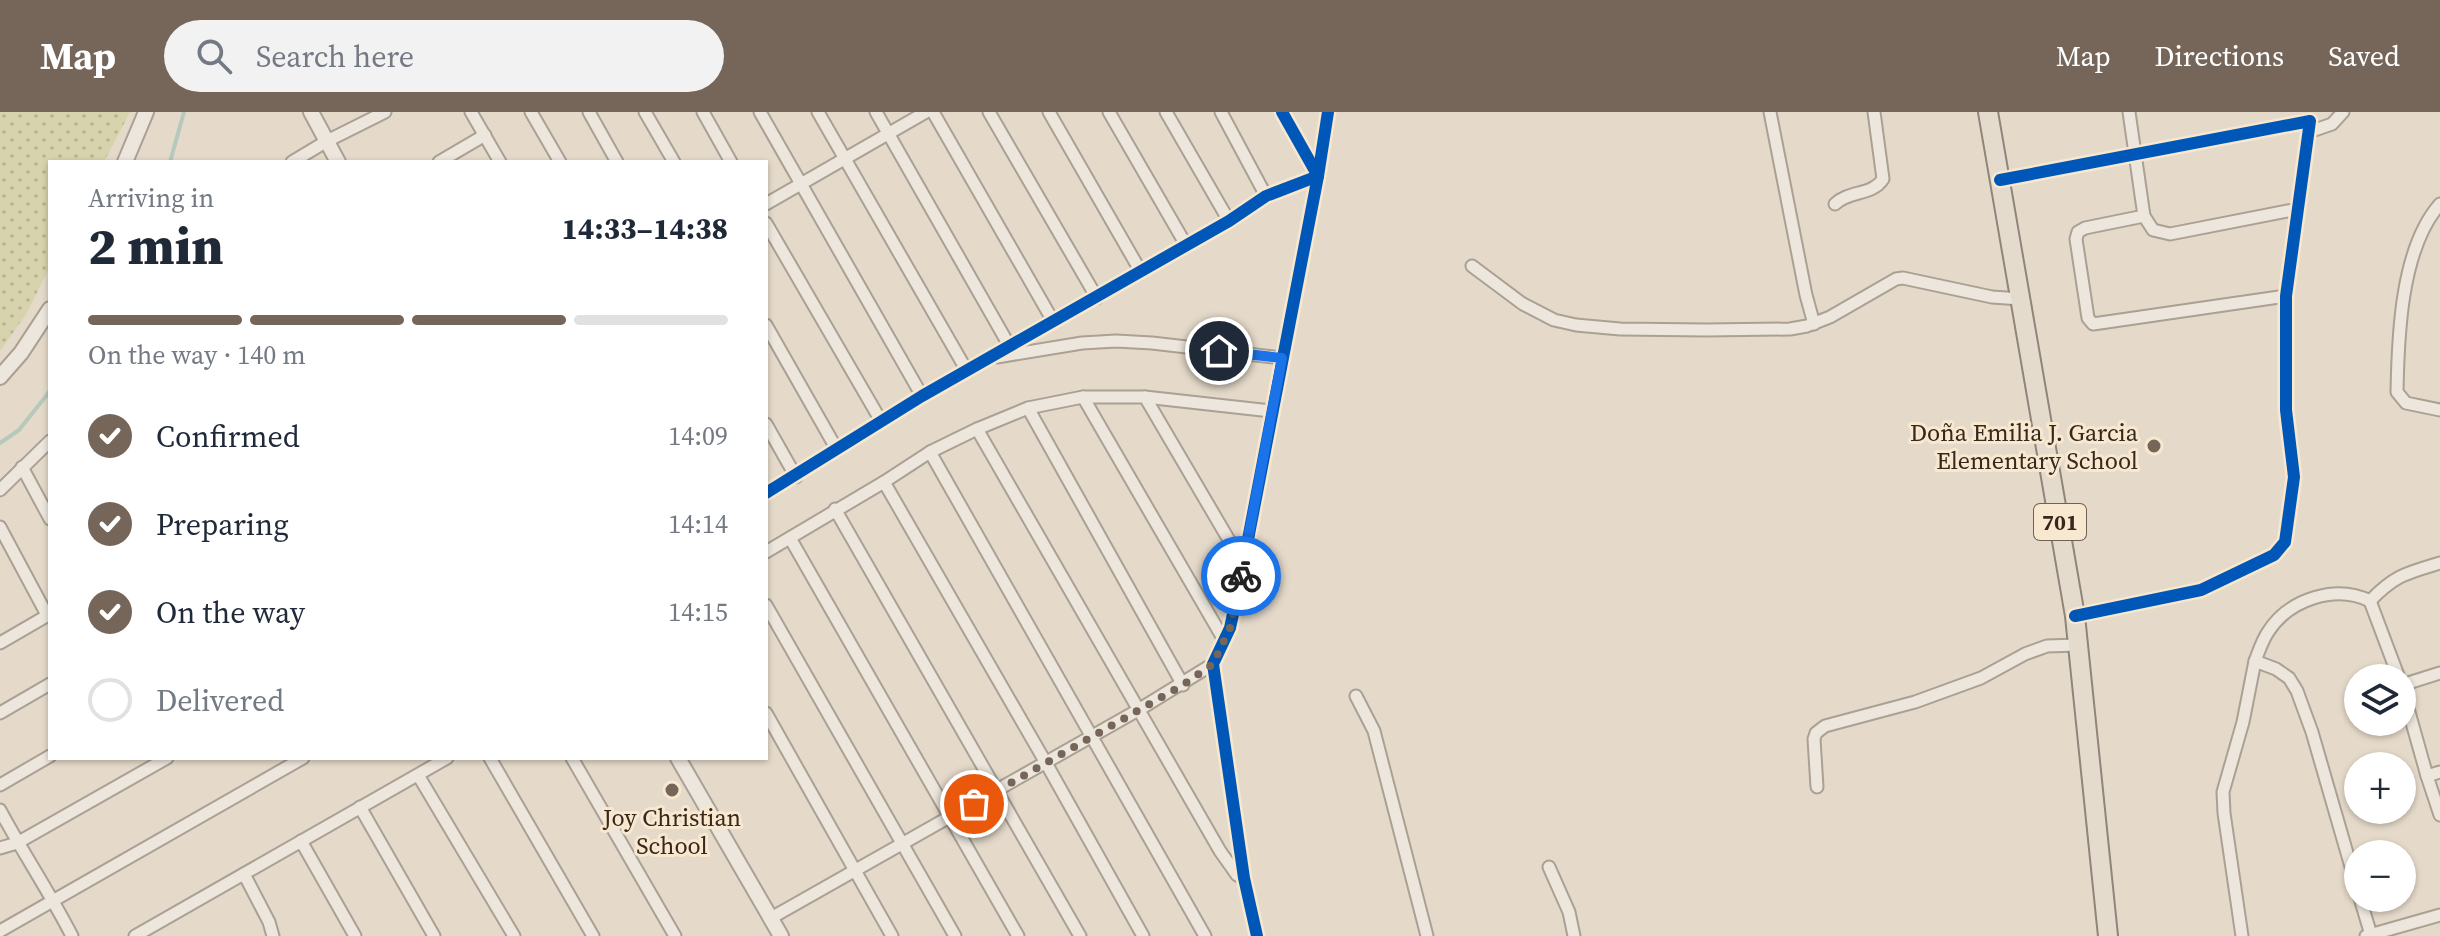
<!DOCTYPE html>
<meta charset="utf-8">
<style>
body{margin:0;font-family:"Source Serif 4",serif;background:#f2f2f3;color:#1f2937;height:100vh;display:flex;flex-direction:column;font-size:30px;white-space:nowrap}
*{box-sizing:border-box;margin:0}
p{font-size:26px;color:#747a83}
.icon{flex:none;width:44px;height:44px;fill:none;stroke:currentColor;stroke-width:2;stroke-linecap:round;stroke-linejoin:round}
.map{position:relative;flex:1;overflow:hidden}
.details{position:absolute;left:48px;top:48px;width:720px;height:600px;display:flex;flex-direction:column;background:#fff;border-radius:0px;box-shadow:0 2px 6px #0004}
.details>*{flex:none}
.controls{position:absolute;left:2344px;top:552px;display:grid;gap:16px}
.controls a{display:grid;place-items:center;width:72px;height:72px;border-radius:50%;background:#fff;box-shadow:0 2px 6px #0004;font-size:40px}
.pin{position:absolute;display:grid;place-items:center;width:68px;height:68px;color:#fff;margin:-34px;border:4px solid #fff;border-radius:50%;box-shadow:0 2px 8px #0007}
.courier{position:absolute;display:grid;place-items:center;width:80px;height:80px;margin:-40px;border:6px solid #1a73e8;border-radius:50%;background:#fff;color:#222;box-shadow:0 2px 10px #0007}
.head em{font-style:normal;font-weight:800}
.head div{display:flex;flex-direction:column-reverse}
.head{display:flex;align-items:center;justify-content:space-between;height:136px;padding:0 40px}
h1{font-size:52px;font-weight:800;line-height:60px}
.bar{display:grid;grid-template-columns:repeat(4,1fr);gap:12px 8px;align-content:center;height:96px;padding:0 40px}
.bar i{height:10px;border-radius:6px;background:#e0e1e3}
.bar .active{background:#756659}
.bar p{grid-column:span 4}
ol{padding:0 40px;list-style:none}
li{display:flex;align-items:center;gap:24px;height:88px}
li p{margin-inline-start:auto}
li .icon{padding:8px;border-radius:50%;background:#756659;color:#fff;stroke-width:4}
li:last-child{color:#747a83}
li i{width:44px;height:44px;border:4px solid #e0e1e3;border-radius:50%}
header{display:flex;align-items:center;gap:48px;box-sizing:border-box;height:112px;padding:0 40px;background:#756659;color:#fff}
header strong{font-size:38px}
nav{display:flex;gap:44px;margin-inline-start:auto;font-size:28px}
.search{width:560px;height:72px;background:#f2f2f3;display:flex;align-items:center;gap:20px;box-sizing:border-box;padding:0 28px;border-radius:44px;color:#747a83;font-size:30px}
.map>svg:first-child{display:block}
.grass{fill:url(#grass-dots)}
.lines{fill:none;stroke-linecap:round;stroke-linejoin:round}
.stream{stroke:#b7c9bc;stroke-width:4}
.minor-casing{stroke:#aaa094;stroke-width:15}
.tertiary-casing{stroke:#aaa094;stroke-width:18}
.primary-casing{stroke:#8f857a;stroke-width:22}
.minor{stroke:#ece6dd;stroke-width:11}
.tertiary{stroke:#ece6dd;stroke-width:14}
.primary{stroke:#e4dbcd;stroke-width:18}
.cycleway-casing{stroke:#f7e8cf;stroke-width:17}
.cycleway{stroke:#0057b8;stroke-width:12}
.done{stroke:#756659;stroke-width:8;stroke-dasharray:0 14.4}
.route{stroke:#1a73e8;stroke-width:10}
.poi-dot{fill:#756659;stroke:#f7e8cf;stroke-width:3}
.labels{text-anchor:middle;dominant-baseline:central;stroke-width:6;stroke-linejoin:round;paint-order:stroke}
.shield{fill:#f7e8cf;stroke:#716152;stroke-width:2}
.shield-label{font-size:22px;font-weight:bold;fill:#38271c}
.poi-label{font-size:24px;fill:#38271c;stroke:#f7e8cf;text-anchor:end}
</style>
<header>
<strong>Map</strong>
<div class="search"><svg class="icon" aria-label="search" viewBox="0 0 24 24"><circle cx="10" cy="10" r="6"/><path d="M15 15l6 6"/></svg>Search here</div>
<nav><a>Map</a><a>Directions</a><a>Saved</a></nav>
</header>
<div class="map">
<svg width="2440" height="824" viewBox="0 0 2440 824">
<defs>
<pattern id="grass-dots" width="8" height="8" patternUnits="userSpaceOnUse" patternTransform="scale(2)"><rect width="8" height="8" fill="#d7d3ac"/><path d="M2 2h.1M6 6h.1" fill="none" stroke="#b9b593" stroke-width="1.8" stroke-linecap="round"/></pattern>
</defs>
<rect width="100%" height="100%" fill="#e5daca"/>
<polygon class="grass" points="0,0 130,0 104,50 50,50 50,154 27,201 0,239"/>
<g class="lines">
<g class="stream">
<polyline points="170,50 184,0"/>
<polyline points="0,331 19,318 50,279"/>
</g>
<defs>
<g id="minor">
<polyline points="471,0 500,50"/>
<polyline points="531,0 560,50"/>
<polyline points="589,0 617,50"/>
<polyline points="645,0 674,50"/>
<polyline points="703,0 731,50"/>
<polyline points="760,0 922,284"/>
<polyline points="818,0 967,259"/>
<polyline points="876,0 1010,235"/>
<polyline points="933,0 1053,209"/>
<polyline points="989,0 1097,186"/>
<polyline points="1049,0 1141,160"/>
<polyline points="1109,0 1186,133"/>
<polyline points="1166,0 1229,109"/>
<polyline points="1221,0 1266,84"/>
<polyline points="1770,0 1806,183 1814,212"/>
<polyline points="2129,0 2144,104 2085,116 2078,120 2076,127 2088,206 2093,212 2286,184"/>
<polyline points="2309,20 2332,12 2343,0"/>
<polyline points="292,50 327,29 385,0"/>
<polyline points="439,50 485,23"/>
<polyline points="2000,68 2310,9 2286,184 2286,298 2294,365 2285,430 2274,443 2201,478 2075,504"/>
<polyline points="766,92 926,0"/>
<path d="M1835,92C1849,78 1872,84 1883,67L1874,0"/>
<path d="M2440,92C2401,136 2398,223 2397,280L2406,291L2440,298"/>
<polyline points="2144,104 2153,118 2170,122 2298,97"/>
<polyline points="766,111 881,309"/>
<polyline points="1472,154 1523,192 1554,208 1576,213 1620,217 1706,218 1790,217 1807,214 1830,205 1896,167 1903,166 1992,185 2021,187"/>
<polyline points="766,213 836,336"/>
<polyline points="997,245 1082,231 1116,229 1152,231 1282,246"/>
<polyline points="1083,285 1224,528"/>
<polyline points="1145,285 1243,452"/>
<polyline points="1028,296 1183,573"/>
<polyline points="766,312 796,365"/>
<polyline points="977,317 1220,739 1237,763 1244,766"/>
<polyline points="930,340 1205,824"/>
<polyline points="22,355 50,407"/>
<polyline points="884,370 1046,651 1143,824"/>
<polyline points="0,378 50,329"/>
<polyline points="766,381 922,284 1229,109 1266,84 1318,64 1282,0"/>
<polyline points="835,397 1080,824"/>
<polyline points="0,415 47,503"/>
<polyline points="790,426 1018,824"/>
<polyline points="766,440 884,370 930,340 977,317 1028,296 1083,285 1145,285 1271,299"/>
<path d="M2370,489C2395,463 2407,461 2440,451"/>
<polyline points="766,493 955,824"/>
<polyline points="0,531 50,502"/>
<path d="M2255,549C2259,539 2262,529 2268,520C2289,487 2336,472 2370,489L2399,566"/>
<polyline points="2402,573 2440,561"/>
<polyline points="2402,575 2427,664"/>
<polyline points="1356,584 1374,619 1427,824"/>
<polyline points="0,601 50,572"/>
<polyline points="766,601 892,824"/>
<polyline points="490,646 593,824"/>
<polyline points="572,646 675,824"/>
<polyline points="2440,660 2427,664 2440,703"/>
<polyline points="418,663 514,824"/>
<polyline points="0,673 50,644"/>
<polyline points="1817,675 1814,627 1816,621 1825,614 1915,590 1981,566 2025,542 2047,534 2078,533"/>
<polyline points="360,695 434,824"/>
<path d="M0,698C23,741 50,781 72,824"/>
<polyline points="301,729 355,824"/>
<polyline points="0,736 17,731 167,646"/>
<polyline points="1549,755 1569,800 1574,824"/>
<polyline points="244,762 269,810 273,824"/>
<polyline points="2360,786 2371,823"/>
<polyline points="771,806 1140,597 1213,552"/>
<polyline points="0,819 303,646"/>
<polyline points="135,824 447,646"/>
<polyline points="1257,824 1244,766 1213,552 1230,516 1239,474 1318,64 1328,0"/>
<polyline points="2242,824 2224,701 2223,680 2243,610 2255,549 2276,557 2289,566 2297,579 2312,620 2358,779"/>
<polyline points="2366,824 2440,803"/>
</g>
<g id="tertiary">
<polyline points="311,0 338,50"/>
<polyline points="125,50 146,0"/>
<polyline points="0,265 21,241 50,197"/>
<polyline points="678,646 781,824"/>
</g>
<polyline id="primary" points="1988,0 2075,504 2108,824"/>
</defs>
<use href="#minor" class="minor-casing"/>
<use href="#tertiary" class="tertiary-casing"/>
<use href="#primary" class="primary-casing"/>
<use href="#minor" class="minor"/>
<use href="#tertiary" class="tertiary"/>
<use href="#primary" class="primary"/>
<defs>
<g id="cycleway">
<polyline points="2000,68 2310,9 2286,184 2286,298 2294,365 2285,430 2274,443 2201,478 2075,504"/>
<polyline points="766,381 922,284 1229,109 1266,84 1318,64 1282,0"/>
<polyline points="1257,824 1244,766 1213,552 1230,516 1239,474 1318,64 1328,0"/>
</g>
</defs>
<use href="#cycleway" class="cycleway-casing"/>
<use href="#cycleway" class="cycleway"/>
</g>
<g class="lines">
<polyline class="done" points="974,692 1183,573 1213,552 1230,516 1241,464"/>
<polyline class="route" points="1219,239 1282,246 1241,464"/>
</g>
<g class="poi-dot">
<circle cx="2154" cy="334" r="8"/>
<circle cx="672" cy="678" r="8"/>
</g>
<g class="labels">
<rect class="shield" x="2034" y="392" width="52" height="36" rx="6"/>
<g class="shield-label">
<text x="2060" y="410">701</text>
</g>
<g class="poi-label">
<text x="2138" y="320">Doña Emilia J. Garcia<tspan x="2138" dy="28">Elementary School</tspan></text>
<text x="672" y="705" text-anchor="middle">Joy Christian<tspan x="672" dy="28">School</tspan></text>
</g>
</g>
</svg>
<div class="controls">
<a><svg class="icon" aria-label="layers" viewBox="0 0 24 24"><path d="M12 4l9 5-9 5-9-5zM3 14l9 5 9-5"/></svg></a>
<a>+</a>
<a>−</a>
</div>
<div class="pin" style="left:974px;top:692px;background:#ea580c"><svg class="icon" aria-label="bag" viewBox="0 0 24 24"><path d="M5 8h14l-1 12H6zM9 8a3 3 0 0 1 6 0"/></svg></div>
<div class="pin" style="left:1219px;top:239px;background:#1f2937"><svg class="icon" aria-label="home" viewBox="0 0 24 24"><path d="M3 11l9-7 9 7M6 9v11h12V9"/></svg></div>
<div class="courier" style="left:1241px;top:464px"><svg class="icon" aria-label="bike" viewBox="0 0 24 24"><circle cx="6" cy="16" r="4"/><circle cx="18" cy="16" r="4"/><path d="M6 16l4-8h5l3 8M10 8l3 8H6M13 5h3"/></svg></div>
<section class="details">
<div class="head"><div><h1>2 min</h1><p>Arriving in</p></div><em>14:33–14:38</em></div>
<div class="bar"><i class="active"></i><i class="active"></i><i class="active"></i><i></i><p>On the way · 140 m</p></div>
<ol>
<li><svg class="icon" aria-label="check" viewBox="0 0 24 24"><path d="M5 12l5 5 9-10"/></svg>Confirmed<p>14:09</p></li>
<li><svg class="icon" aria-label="check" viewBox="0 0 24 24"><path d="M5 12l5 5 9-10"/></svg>Preparing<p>14:14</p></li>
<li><svg class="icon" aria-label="check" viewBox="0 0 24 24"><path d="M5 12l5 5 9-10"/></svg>On the way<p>14:15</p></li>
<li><i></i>Delivered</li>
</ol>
</section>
</div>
